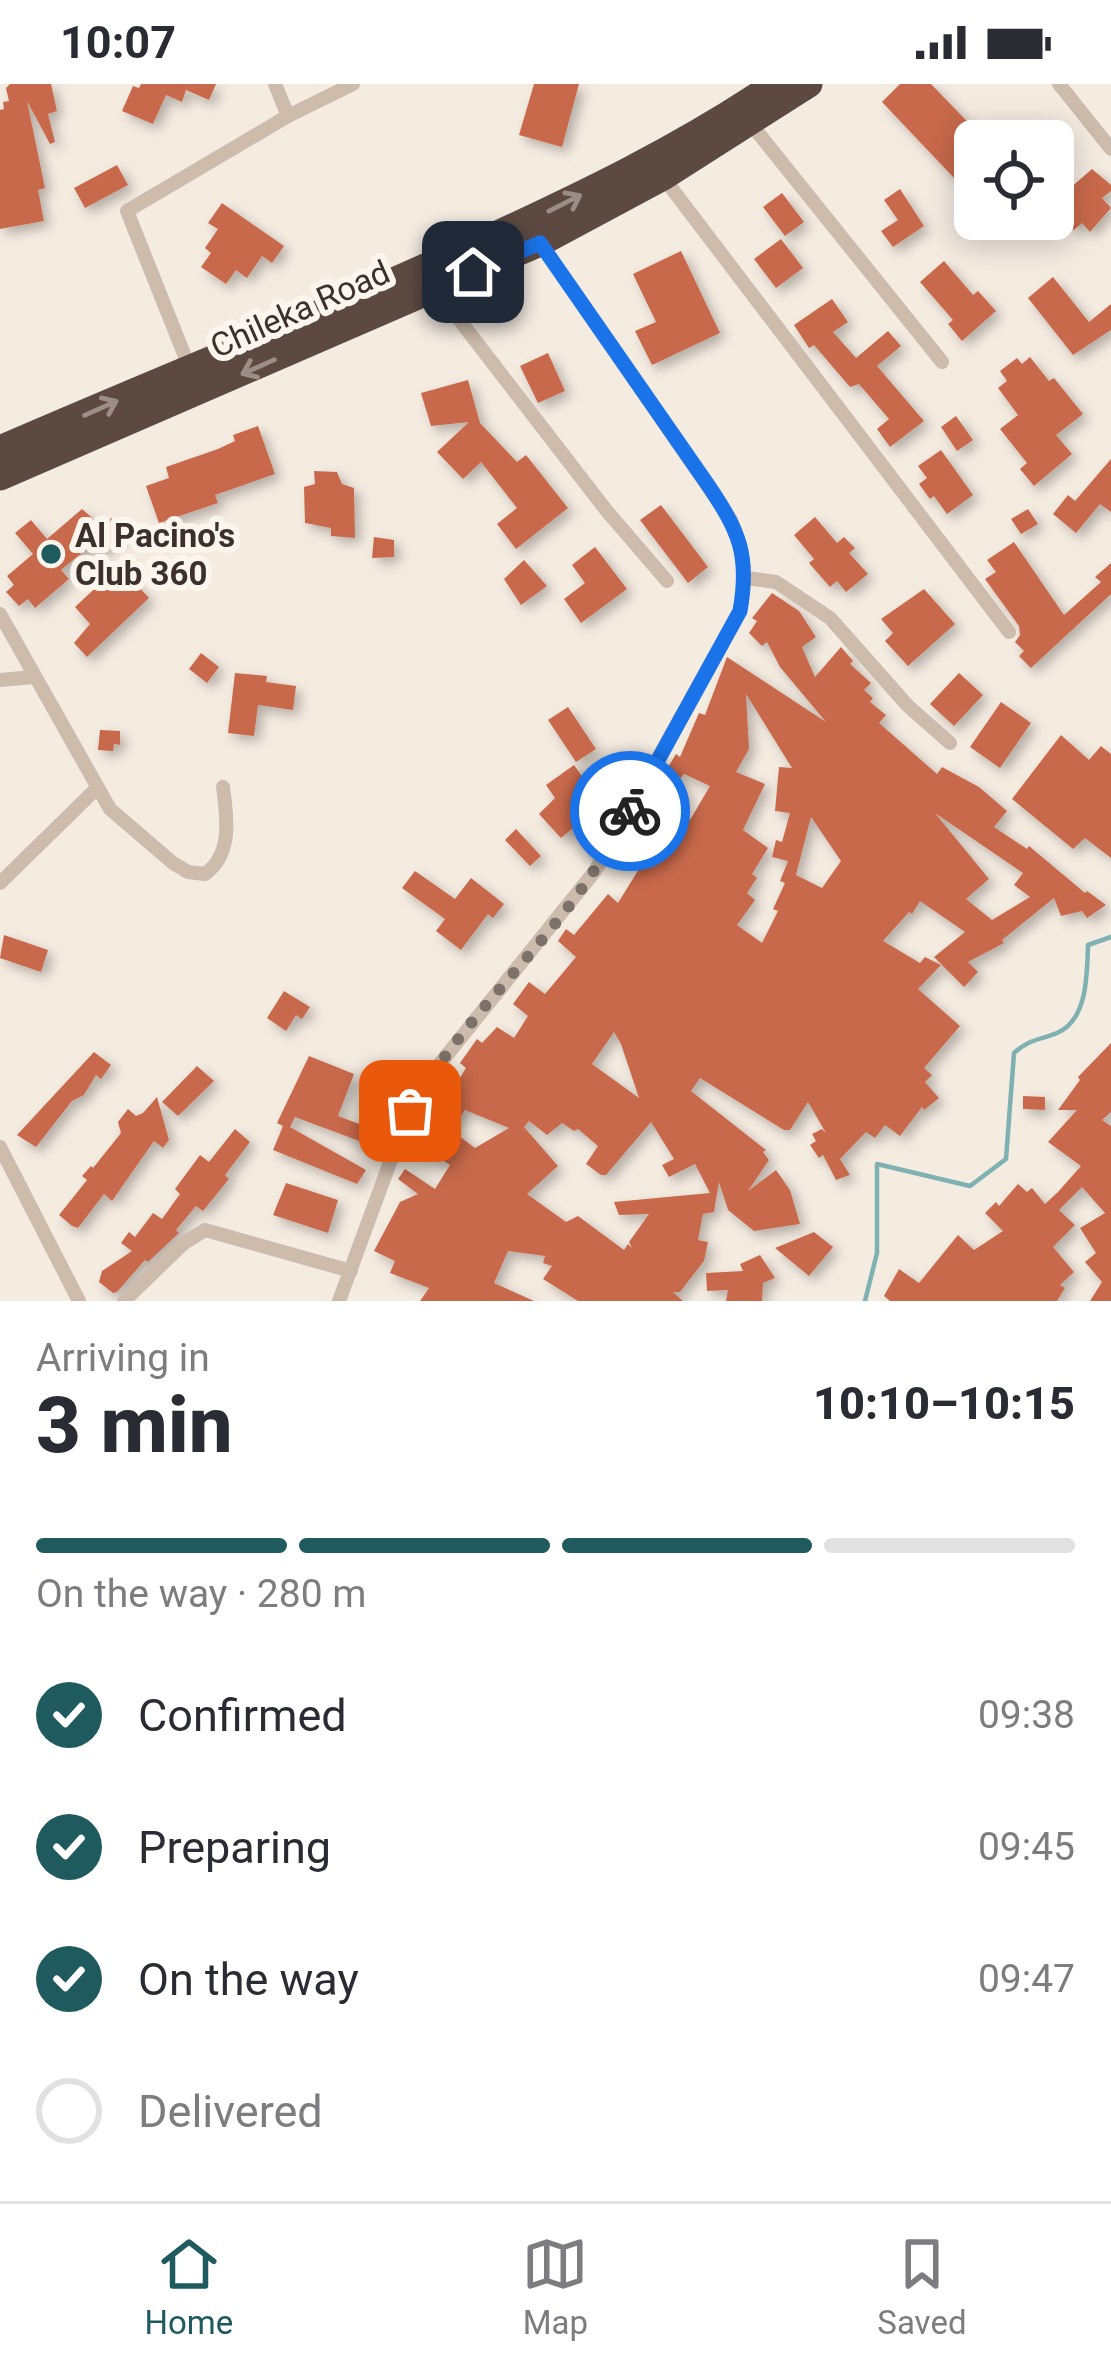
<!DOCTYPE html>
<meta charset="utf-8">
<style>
body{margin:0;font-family:Roboto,sans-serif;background:#f2f2f3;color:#2b2b33;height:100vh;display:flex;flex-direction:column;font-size:45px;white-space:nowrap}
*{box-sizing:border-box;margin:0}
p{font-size:39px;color:#7c7c81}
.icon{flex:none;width:66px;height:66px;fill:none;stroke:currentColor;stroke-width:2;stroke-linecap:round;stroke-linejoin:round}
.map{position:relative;height:1217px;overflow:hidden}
.panel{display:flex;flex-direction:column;background:#fff;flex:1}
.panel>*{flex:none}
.controls{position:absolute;left:954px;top:36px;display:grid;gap:24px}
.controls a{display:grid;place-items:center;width:120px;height:120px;border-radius:18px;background:#fff;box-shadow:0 6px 30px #0003;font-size:60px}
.pin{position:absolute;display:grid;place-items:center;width:102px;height:102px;color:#fff;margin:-51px;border-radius:24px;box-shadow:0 6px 18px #0006}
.courier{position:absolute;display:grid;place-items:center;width:120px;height:120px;margin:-60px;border:9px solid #1a73e8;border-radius:50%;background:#fff;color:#222;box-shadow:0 3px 15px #0007}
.head em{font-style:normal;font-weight:800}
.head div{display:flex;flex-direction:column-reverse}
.head{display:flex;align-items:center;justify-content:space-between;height:204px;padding:0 36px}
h1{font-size:78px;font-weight:800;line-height:90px}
.bar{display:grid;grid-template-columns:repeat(4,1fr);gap:18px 12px;align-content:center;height:144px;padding:0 36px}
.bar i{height:15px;border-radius:9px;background:#e1e1e2}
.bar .active{background:#1f5a5e}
.bar p{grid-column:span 4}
ol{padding:0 36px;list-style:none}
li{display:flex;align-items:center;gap:36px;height:132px}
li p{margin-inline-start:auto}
li .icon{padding:12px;border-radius:50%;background:#1f5a5e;color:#fff;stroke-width:4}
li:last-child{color:#7c7c81}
li i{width:66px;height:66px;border:6px solid #e1e1e2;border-radius:50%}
.status{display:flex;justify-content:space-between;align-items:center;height:84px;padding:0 60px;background:#fff;direction:ltr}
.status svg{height:33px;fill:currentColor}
.dock{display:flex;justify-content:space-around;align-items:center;height:168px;border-top:3px solid #e1e1e2;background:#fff;font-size:33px;color:#7c7c81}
.dock a{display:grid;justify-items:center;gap:6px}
.dock .active{color:#1f5a5e}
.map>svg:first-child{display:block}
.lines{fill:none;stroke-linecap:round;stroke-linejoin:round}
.stream{stroke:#7fb0b2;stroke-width:4.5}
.building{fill:#c8694b;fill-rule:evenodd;filter:url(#shadow)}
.street{stroke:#cdbbac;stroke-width:14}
.highway{stroke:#5c4a42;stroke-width:27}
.oneway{stroke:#9c8e87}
.done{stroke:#7c716b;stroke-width:12;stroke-dasharray:0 21.6}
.route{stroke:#1a73e8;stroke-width:15}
.poi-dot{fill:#1f5a5e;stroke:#fbf5ee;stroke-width:4.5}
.labels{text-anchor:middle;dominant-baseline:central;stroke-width:12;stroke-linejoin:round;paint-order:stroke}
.street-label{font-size:33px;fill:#3b302b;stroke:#fbf5ee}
.poi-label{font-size:33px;font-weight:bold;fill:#3b302b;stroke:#fbf5ee;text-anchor:start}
</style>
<div class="status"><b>10:07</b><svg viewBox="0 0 49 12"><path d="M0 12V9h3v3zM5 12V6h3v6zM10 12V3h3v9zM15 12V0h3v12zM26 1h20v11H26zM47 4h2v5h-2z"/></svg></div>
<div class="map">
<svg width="1111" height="1217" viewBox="0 0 1111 1217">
<defs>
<filter id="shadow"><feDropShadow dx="5.5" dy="5.5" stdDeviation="6" flood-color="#0004"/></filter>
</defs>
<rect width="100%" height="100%" fill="#f4ebe1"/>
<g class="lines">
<path class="stream" d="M865,1217L877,1169V1080L970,1102L1006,1075L1014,969C1029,955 1040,956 1057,949C1088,936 1087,889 1088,861L1111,853"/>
</g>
<g class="building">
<polygon points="10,0 51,0 57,27 48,30 55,58 50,60 27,17 45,104 38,106 44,137 0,145 0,26 4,25 3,18 9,17 6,4"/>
<polygon points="141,0 216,0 209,16 186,6 182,18 166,11 153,40 122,27 133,2 139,4"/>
<polygon points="534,0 579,0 562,63 519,51"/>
<polygon points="900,0 931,0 986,57 975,57 975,77 956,96 882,18"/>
<polygon points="117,81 128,101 85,124 74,104"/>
<polygon points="1092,85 1111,101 1111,107 1102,114 1111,124 1090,148 1082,139 1074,146 1053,119"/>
<polygon points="900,105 924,142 893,163 881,147 898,136 884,116"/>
<polygon points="782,109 804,138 785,152 763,123"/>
<polygon points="222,119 284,162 272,179 262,172 247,194 236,186 226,200 201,183 211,169 205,164 218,145 208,139"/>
<polygon points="781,155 803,184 776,204 754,175"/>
<polygon points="681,167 720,249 652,281 635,247 656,238 633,190"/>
<polygon points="944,177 973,211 978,207 996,227 962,257 948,240 953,236 920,198"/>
<polygon points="1053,193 1089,238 1111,220 1111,246 1073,271 1028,214"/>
<polygon points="832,215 848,238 833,248 856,274 888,247 901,262 877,282 924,337 890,363 877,345 889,335 859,300 850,303 814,261 809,264 794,241"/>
<polygon points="548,269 565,307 538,319 520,282"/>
<polygon points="1030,273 1049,297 1054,294 1083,330 1056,351 1072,370 1034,402 1020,385 1027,379 1000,345 1018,331 998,304 1007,297 1000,287 1017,274 1022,280"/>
<polygon points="468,296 480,339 517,378 526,371 568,424 516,465 497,440 517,424 481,378 463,395 437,368 469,338 431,342 421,309"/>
<polygon points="956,332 973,356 957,367 941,343"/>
<polygon points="258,342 275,390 215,411 218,419 159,439 146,402 169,394 166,383 218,365 235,357 233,351"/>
<polygon points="941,366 973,411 947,430 934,412 930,415 919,400 927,394 918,382"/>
<polygon points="1111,375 1111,428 1100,420 1076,449 1053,430 1068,411 1075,417"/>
<polygon points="314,387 337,388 342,400 354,404 355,454 331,452 331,444 305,439 304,403 315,400"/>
<polygon points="661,421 708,483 688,499 640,436"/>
<polygon points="82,425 104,444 111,434 128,445 100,469 90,462 61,486 69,495 35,524 28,515 19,522 6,508 14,501 7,492 33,470 15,449 31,436 47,455"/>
<polygon points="1028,425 1038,440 1021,450 1011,435"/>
<polygon points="815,433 837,459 844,453 855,464 849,469 868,490 846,508 837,497 830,503 809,479 814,475 794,451"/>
<polygon points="374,453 394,456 394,473 372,474"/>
<polygon points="1014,458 1064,531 1101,498 1095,493 1111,479 1111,510 1031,584 1019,572 1024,567 1015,558 1020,551 1019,542 985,495 996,488 987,476"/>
<polygon points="595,463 627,505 581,539 564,515 585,499 572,481"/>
<polygon points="524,476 547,502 521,521 504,495"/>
<polygon points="119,482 149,514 87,573 74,559 90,540 75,523"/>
<polygon points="924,505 955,540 908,582 885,557 893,549 881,535"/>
<path d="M772,509L799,527L816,553L802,563L815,593L841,563L853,577L850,580L871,599L864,606L873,614L870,618L886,631L879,639L937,690L942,683L979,703L1007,727L994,743L1027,765L1029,762L1085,809L1087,807L1106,821L1087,834L1082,827L1061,832L1054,814L1002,856L1004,859L968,878L978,888L964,903L934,873L965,848L920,817L912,830L909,828L883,857L920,879L925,873L941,881L918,905L960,942L924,984L932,991L925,998L939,1014L924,1026L922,1023L900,1052L885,1041L875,1054L866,1048L840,1075L850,1091L836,1096L823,1071L819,1074L810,1061L816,1057L812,1050L822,1045L826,1049L808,1018L790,1046H784L700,994L691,1007L766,1066L763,1068L769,1076L748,1107L776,1086L790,1106L800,1140L754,1147L728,1126L719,1098L714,1128L703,1130L698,1156L708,1158L704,1177L680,1208H673L683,1217H578L543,1195L552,1182L543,1179L545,1172L508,1167L494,1199L534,1217H420L429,1204L390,1189L395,1177L374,1167L400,1118L418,1110L398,1095L405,1085L435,1105L450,1081L419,1060L466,984L460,979L477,955L482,959L497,943L514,954L528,932L513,920L529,898L545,910L576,873L558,857L566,845L574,851L608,810L618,819L639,785L634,782L658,742L642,730L653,714L690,736L710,702L684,690L681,694L667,685L676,670L680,673L699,629L705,631L727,573L826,638L780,583L767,558L762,562L749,549L757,537L752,534ZM746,610L792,684L779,683L775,727L790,729L782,758L776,756L772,773L788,777L780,797L785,799L773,825L778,827L762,859L737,841L755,816L747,809L757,794L752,790L768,764L743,746L765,700L736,688L749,665ZM935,729L1023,789L1014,801L1030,813L992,836L966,815L989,795ZM811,733L841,777L822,804L796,791ZM614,948L621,960L639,1014L592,980ZM465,1026L509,1044L475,1064L451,1046ZM529,1037L547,1051L562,1039L574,1047L578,1045L598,1062L586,1080L601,1091H606L651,1038L674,1075L662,1081L669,1093L695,1080L710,1109L614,1118L619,1131L649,1130L629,1158L632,1164L628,1160L624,1166L578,1132L566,1138L527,1110L558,1082L524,1043Z"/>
<polygon points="201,569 219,583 207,599 189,585"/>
<polygon points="235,589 267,592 266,598 296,602 293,626 258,621 254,652 228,649"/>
<polygon points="959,589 983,611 954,642 930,620"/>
<polygon points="1001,618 1031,639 1000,684 970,663"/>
<polygon points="568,623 596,665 576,678 548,636"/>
<polygon points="100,646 120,647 120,661 114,660 113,667 98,666"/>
<polygon points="1061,651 1089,676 1101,662 1111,670 1111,774 1085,754 1073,765 1012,715"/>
<polygon points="574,681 602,720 561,754 539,730 555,714 546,701"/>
<polygon points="516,745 541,772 530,782 505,756"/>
<polygon points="415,787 455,815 471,794 504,820 493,834 488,830 461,866 436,847 445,835 402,804"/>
<polygon points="4,851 48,866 41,888 0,874"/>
<polygon points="284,907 310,923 302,935 296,931 286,947 267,934"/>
<polygon points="1111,959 1111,1028 1102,1036 1111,1042 1111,1217 1090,1217 1102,1198 1085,1178 1096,1169 1080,1144 1105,1129 1082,1103 1059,1126 1075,1141 1053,1163 1074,1188 1060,1201 1065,1204 1057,1217 890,1217 884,1212 899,1185 919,1199 958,1151 974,1166 1003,1147 985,1129 996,1118 999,1122 1018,1100 1027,1108 1032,1104 1045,1120 1058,1108 1081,1082 1048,1058 1077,1026 1058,1026 1080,996 1078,993"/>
<polygon points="94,968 111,981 101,995 96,991 84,1011 72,1017 36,1063 17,1051"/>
<polygon points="309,972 354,990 338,1032 375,1046 370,1061 295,1033 290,1043 366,1086 357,1100 273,1066 283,1042 277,1039"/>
<polygon points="197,982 214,997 178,1032 162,1018"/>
<polygon points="1023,1012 1045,1013 1045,1026 1023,1025"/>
<polygon points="157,1013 169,1056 163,1064 154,1057 112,1117 104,1110 78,1144 72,1142 59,1131 87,1096 82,1092 91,1082 93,1084 121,1049 118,1038 128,1025 136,1032 143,1029"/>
<polygon points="235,1045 250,1058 225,1091 229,1095 203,1127 196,1122 176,1146 179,1149 148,1178 145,1176 117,1208 113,1209 99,1198 102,1187 132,1167 121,1159 129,1148 135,1153 153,1129 162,1135 180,1110 175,1105 200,1071 209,1078"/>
<polygon points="286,1099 338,1116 328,1149 273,1131"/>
<polygon points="814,1148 833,1163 809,1192 775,1164"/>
<polygon points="760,1171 775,1194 763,1199 762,1217 726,1217 728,1206 707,1207 706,1189 743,1187 740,1180"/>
</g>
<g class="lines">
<g class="street">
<polyline points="275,0 288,32"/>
<polyline points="1059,0 1111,65"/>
<polyline points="751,40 942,278"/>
<polyline points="663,93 1009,548"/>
<polyline points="439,202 454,229 606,426 667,497"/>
<polyline points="190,285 127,127 288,32 353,0"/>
<polyline points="746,494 776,498 830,534 908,622 950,659"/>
<path d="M0,530L110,725L173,779L188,788L205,790C233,770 227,733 223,703"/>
<polyline points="0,596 33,593"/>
<polyline points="0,799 97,704"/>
<polyline points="0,1063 79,1217"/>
<polyline points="124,1217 184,1159 205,1146 351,1187"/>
<path d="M339,1217L409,1027L426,997L595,787L740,527C747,492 745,469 731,436L540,159"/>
</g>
<g class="highway">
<path d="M0,365C159,296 320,232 478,159C580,112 681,64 775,0"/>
<polyline points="0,393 540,159 663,93 809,0"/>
</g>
</g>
<defs><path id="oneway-shaft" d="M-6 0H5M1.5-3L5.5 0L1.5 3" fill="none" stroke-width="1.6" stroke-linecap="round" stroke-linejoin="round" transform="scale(3)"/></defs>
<g class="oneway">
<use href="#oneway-shaft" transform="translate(565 119) rotate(-27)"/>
<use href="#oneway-shaft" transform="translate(258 283) rotate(156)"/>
<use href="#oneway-shaft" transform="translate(101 324) rotate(-24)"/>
</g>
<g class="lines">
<path class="done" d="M410,1027C449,956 507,900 558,836C586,802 608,765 630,727"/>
<path class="route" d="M473,188L540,159L708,401C739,447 750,471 740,527L630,727"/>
</g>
<circle class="poi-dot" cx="51" cy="470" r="12"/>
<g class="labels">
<g class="street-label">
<text transform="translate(300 225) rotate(-24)">Chileka Road</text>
</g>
<g class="poi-label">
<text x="75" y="451">Al Pacino's<tspan x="75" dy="38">Club 360</tspan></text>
</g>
</g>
</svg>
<div class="controls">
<a><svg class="icon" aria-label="locate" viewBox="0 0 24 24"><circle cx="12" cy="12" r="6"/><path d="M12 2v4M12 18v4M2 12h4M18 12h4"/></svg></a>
</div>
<div class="pin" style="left:410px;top:1027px;background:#ea580c"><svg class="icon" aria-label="bag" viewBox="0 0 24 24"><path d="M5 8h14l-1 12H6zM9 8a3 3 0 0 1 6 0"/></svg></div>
<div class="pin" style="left:473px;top:188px;background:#1f2937"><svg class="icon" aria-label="home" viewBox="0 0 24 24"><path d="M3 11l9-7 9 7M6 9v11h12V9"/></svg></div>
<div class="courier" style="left:630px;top:727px"><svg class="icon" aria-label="bike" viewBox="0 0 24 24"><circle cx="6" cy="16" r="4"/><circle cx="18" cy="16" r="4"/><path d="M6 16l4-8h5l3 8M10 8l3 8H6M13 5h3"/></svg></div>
</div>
<section class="panel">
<div class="head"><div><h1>3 min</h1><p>Arriving in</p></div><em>10:10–10:15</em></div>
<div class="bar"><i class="active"></i><i class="active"></i><i class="active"></i><i></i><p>On the way · 280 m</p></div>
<ol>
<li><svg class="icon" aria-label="check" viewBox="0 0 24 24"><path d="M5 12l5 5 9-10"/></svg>Confirmed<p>09:38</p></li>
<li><svg class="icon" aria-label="check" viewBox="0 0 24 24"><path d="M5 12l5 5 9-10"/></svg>Preparing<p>09:45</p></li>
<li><svg class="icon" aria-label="check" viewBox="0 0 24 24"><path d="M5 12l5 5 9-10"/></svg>On the way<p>09:47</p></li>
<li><i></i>Delivered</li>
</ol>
</section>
<nav class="dock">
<a class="active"><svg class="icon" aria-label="home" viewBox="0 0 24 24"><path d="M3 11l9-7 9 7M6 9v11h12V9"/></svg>Home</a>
<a><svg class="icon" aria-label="map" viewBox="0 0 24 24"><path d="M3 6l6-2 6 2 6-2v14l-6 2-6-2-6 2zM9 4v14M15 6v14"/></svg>Map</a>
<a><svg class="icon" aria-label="saved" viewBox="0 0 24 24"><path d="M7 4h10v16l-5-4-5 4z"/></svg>Saved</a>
</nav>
